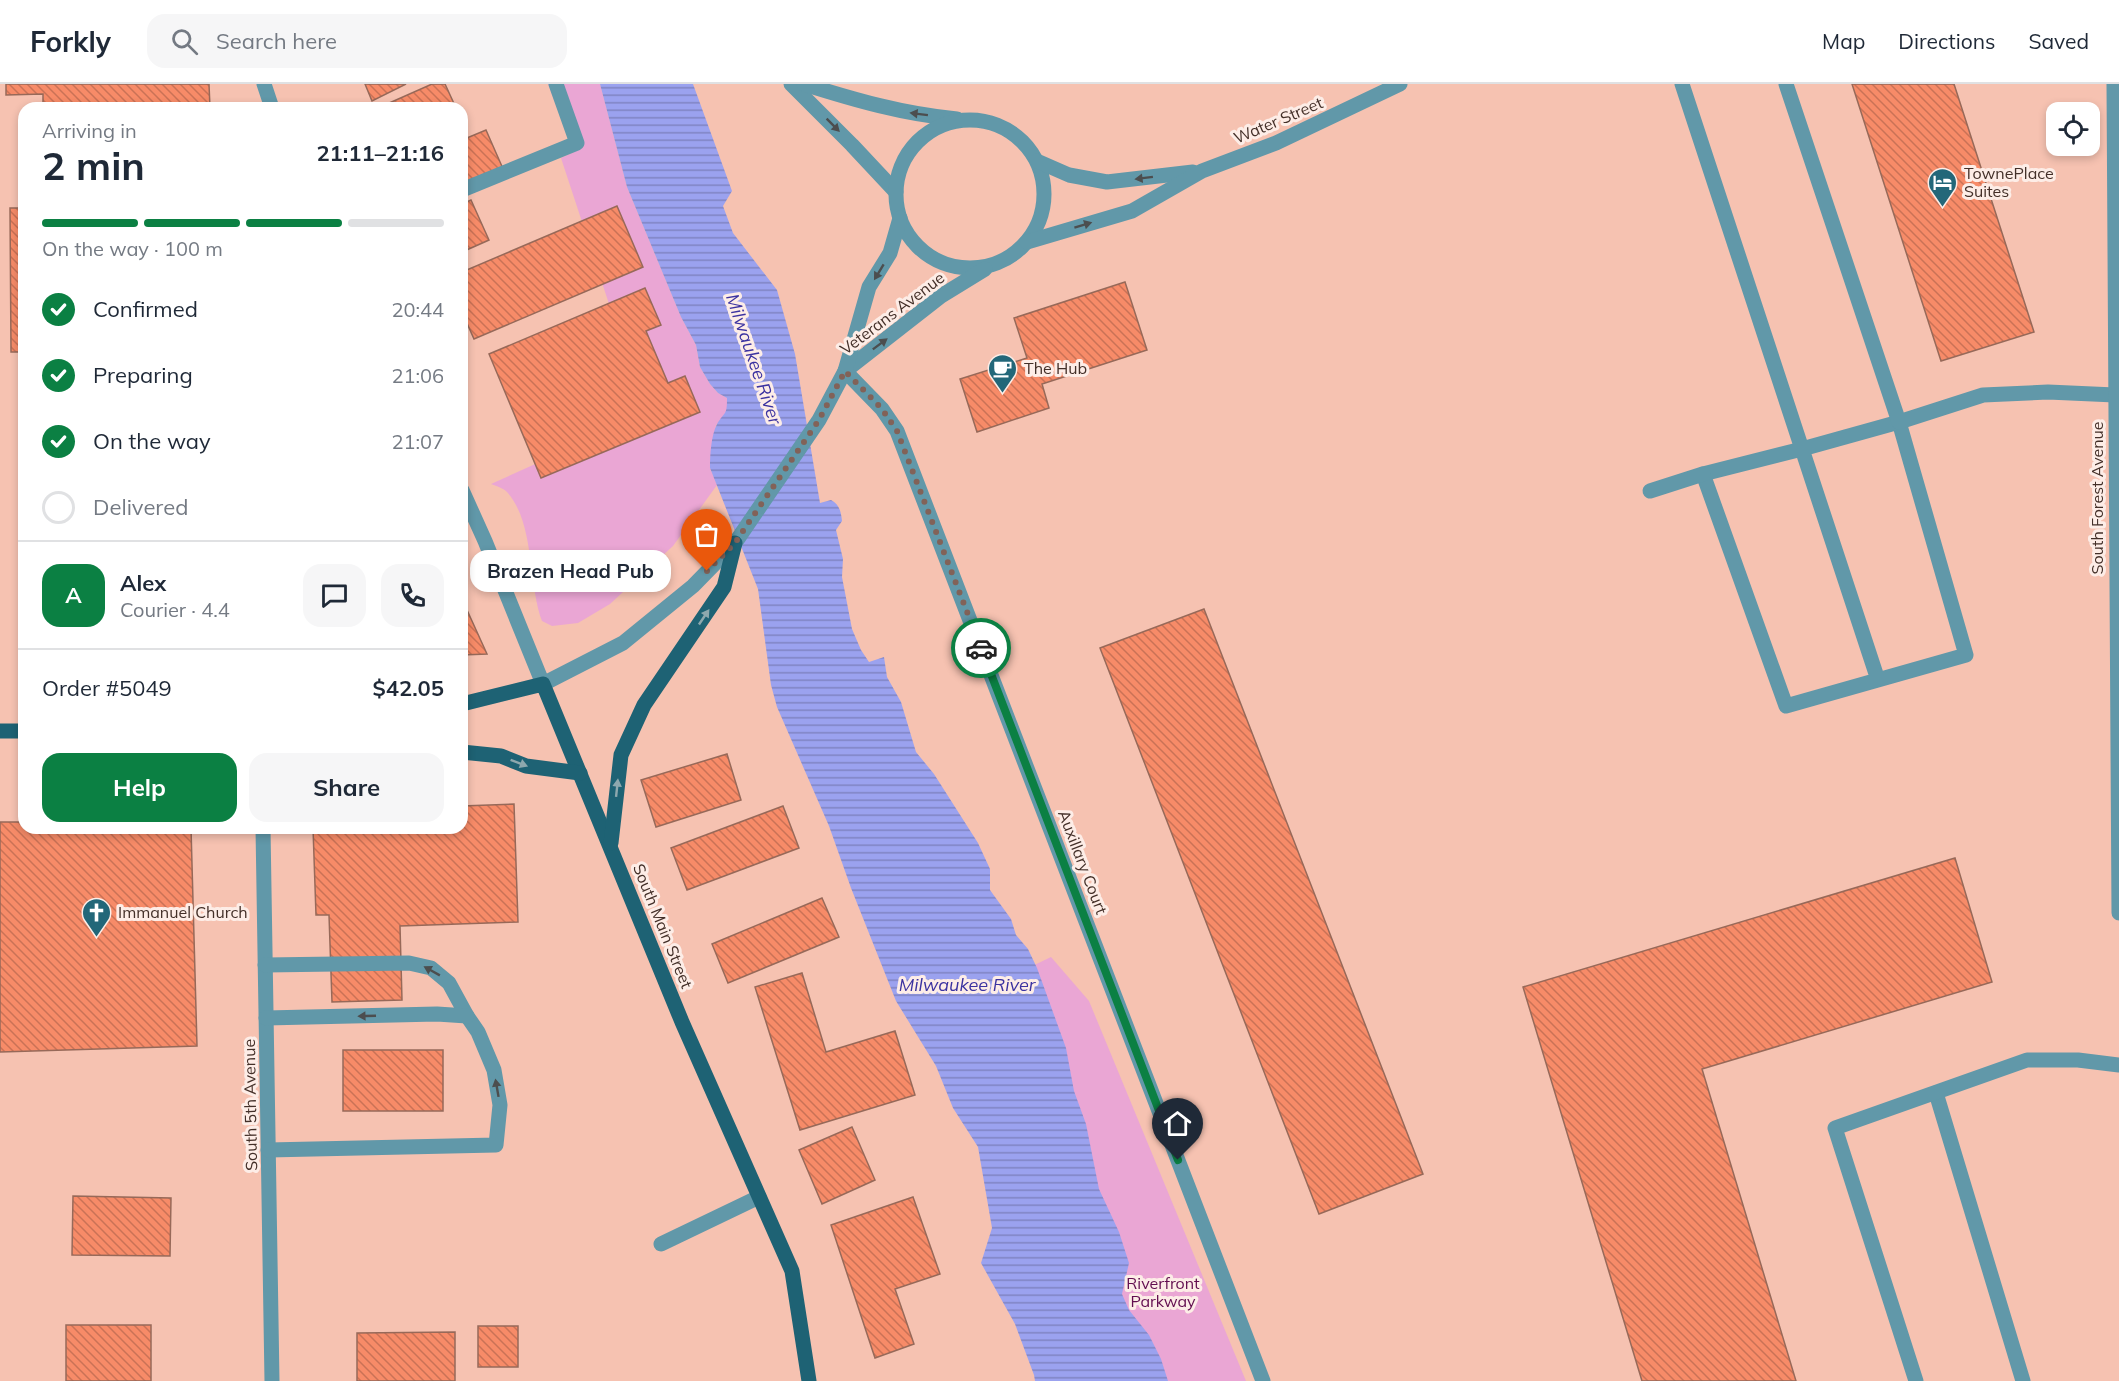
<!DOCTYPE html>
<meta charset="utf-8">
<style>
body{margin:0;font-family:Mulish,sans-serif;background:#f6f6f7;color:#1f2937;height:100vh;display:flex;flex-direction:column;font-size:22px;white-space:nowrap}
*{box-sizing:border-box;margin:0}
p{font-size:20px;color:#747a83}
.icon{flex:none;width:33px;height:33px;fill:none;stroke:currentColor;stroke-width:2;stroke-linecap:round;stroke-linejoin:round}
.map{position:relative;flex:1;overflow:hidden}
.drawer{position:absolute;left:18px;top:18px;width:450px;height:732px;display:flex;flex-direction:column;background:#fff;border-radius:18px;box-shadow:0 3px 9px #0003}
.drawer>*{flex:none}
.fabs{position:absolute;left:2046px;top:18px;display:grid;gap:12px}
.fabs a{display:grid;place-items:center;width:54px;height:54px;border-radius:12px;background:#fff;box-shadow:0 3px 9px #0003;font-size:30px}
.pin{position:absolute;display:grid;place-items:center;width:51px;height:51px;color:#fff;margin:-62px -26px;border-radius:50% 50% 50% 0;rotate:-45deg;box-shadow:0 0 6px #0007}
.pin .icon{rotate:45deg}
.courier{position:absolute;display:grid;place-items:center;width:60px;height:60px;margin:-30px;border:4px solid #0b8043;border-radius:50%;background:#fff;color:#222;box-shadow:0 2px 8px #0007}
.bubble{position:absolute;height:42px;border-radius:18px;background:#fff;box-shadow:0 3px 9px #0003;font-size:20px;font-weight:700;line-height:42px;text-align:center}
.headline em{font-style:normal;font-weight:700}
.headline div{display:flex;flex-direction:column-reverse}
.headline{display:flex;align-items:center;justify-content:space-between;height:102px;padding:0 24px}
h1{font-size:39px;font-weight:700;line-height:45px}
.bar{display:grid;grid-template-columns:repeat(4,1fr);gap:9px 6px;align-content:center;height:72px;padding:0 24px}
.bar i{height:8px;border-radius:4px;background:#e0e1e3}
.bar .selected{background:#0b8043}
.bar p{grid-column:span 4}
.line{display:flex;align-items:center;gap:15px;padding:0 24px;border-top:2px solid #e0e1e3}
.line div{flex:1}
.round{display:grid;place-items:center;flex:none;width:63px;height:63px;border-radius:18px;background:#f6f6f7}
ol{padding:0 24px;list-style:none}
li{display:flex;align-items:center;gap:18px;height:66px}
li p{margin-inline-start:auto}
li .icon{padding:6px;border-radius:50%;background:#0b8043;color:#fff;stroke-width:4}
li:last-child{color:#747a83}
li i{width:33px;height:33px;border:3px solid #e0e1e3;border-radius:50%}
.action{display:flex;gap:12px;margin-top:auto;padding:12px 24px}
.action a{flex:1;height:69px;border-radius:18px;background:#0b8043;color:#fff;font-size:24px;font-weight:700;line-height:69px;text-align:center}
.action a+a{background:#f6f6f7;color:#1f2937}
header{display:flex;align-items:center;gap:36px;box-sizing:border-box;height:84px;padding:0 30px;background:#fff;border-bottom:2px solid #e0e1e3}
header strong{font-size:28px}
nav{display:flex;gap:33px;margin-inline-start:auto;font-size:21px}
.search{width:420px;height:54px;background:#f6f6f7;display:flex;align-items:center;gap:15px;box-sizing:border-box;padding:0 21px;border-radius:18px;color:#747a83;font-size:22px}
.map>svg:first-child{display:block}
.park{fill:#eaa6d4}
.water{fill:url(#water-rules)}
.building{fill:url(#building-back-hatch);stroke:#976959;stroke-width:1.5}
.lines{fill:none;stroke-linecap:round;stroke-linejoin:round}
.minor{stroke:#6198a9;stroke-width:15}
.major{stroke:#1e6274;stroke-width:15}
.oneway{fill:#4c4e4f}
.oneway2{fill:#8ea8ae}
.done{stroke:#826258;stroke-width:6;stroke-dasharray:0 10.8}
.route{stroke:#0b8043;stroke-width:8}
.labels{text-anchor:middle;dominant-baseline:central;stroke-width:6;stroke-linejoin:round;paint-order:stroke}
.street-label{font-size:16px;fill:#432f28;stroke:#fdede7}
.poi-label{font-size:16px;fill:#432f28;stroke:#fdede7;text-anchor:start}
.park-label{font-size:16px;fill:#620d4f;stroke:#fdede7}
.water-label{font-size:18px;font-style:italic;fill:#3b32a0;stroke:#fdede7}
</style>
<header>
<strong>Forkly</strong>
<div class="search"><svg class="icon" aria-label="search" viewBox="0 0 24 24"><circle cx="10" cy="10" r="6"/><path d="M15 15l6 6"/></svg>Search here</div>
<nav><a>Map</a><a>Directions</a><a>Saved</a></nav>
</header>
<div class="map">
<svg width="2119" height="1297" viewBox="0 0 2119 1297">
<defs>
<pattern id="water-rules" width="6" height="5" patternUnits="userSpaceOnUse" patternTransform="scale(1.5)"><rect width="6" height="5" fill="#9ba2ef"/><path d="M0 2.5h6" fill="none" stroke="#8084c2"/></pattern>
<pattern id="building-back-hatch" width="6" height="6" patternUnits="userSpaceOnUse" patternTransform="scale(1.5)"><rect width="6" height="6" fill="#f78b68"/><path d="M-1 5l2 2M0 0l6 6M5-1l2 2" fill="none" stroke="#ca7256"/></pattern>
</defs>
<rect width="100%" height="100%" fill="#f6c2b1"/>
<g class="park">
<path d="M548,0H600L627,103L681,233L696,261L700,283L710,300L718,309L727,314V328L716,341L710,384L717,401L673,462L610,520L578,539L552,542L542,537C528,500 535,439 507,408C503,404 496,402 491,400L651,328L611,226L561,74L574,68Z"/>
<polygon points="1051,873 1089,917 1246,1297 1156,1297 1117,1219 1024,886"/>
</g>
<path class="water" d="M600,0H693L732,107L723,122L733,149L777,206L795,270L820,419L831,416C839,420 841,427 842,437L836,446L843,475L842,493L852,545L861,566L869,578L884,573L887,593L901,618L916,668L934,690L978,759L990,785V806L1011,835L1016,851L1028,865L1037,884L1066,964L1074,1007L1086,1040L1099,1105L1119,1148L1129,1179L1122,1210L1129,1226L1149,1251L1161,1275L1168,1297H1035L1034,1291L1015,1240L981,1179L992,1144L978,1063L953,1024L936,982L896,917L851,804L829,742L777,623L771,601L758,505L710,384C710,371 711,352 717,340C725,327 727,332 727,314L718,309L710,300L700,283L696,261L681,233L627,103Z"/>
<g class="building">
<polygon points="6,0 209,0 210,24 43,24 43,10 6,11"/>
<polygon points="365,0 406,0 372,17"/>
<polygon points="432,0 445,0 456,24 378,24"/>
<polygon points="1852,0 1954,0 2034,248 1941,277"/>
<polygon points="486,46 504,87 462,105 462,56"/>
<polygon points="471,116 489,156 462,168 462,120"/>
<polygon points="617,122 643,183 474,255 462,228 462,188"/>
<polygon points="10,124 24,124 24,268 11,268"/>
<polygon points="1125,198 1147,266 1042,300 1049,324 977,348 960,295 1027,274 1014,234"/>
<polygon points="645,204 661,241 646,247 668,299 685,292 700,328 541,394 489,270"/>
<polygon points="462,515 487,570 462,571"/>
<polygon points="1204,525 1423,1090 1319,1130 1100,564"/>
<polygon points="727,670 741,716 656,743 641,696"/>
<polygon points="514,720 518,838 400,842 402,916 332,918 329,831 316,831 313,744 462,744 462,722"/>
<polygon points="783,722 799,764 687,806 671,764"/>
<polygon points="0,738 24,738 24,744 191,744 197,962 0,968"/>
<polygon points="1955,774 1992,898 1702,985 1796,1297 1642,1297 1523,903"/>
<polygon points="822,814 839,853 728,899 712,860"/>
<polygon points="802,889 826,968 895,947 915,1011 800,1046 755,903"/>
<rect x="343" y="966" width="100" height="61"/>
<polygon points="852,1043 875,1096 822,1120 799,1066"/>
<polygon points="73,1112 171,1114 170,1172 72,1171"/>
<polygon points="913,1113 940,1190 895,1205 914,1260 875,1274 831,1141"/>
<rect x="66" y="1241" width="85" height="56"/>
<rect x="478" y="1242" width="40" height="41"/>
<polygon points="455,1248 455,1297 357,1297 357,1249"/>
</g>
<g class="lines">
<g class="minor">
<polyline points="264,0 272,24"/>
<polyline points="791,0 852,61 896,108"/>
<path d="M804,0C855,16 903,30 957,35"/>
<polyline points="1682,0 1802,365 1899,338 1966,571 1786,622 1703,390 1802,365 1878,596"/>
<polyline points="1786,0 1899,338 1983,311 2048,308 2115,311"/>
<polyline points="2114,0 2119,829"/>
<circle cx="970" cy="110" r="74"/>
<polyline points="1037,77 1069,91 1107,98 1193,88"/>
<polyline points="462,106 577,59 556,0"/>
<polyline points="1027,158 1132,127 1202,87 1276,59 1400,0"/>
<polyline points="845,287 882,325 897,347 1263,1297"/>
<polyline points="845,287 941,212 985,185"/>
<polyline points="462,406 485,457 543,600 623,559 693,502 735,459 819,336 845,287 869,203 890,169 900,134"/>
<polyline points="1650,407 1703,390"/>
<polyline points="263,744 272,1297"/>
<polyline points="265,881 409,879 431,884 449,899 467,932 478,948 494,986 500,1021 496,1061 268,1066"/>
<polyline points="266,934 437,930 467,932"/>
<polyline points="1936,1009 2023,1297"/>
<polyline points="661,1160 759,1113"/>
<polyline points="1916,1297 1835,1044 2027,976 2078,976 2119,981"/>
</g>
<g class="major">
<polyline points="462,620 543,600 682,938 792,1187 809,1297"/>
<polyline points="0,647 24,647"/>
<polyline points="462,668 501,672 526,682 580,689"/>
<polyline points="611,759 621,671 644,621 724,503 735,459"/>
</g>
</g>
<defs><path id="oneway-solid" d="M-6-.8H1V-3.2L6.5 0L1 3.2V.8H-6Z" transform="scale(1.5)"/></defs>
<g class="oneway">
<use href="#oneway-solid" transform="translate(919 30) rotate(-173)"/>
<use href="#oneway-solid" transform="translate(833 41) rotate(45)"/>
<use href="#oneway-solid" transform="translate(1144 94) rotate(173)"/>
<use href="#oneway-solid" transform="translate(1083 141) rotate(-17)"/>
<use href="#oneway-solid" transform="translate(879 188) rotate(121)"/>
<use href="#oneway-solid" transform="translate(880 260) rotate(-37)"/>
<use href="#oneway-solid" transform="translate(432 887) rotate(-151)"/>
<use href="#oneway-solid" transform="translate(367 932) rotate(178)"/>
<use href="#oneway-solid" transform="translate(497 1004) rotate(-100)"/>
</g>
<g class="oneway2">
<use href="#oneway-solid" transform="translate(704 533) rotate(-56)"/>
<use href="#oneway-solid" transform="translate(519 679) rotate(21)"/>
<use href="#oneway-solid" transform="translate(617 704) rotate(-84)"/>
</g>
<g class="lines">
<polyline class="done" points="707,487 735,459 747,441 819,336 845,287 882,325 897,347 981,564"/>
<polyline class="route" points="981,564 1178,1076"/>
</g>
<defs>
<symbol id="hotel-pin" viewBox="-11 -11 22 30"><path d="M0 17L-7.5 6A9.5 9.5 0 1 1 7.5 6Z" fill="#236779" stroke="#fdede7"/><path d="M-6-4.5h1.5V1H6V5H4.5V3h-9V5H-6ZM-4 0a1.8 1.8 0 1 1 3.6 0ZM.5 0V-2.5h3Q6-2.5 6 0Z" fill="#fff"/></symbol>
<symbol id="cafe-pin" viewBox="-11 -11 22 30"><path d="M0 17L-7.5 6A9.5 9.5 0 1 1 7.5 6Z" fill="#236779" stroke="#fdede7"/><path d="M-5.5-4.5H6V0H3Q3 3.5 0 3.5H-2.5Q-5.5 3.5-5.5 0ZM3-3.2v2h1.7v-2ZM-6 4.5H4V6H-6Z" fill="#fff"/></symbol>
<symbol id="church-pin" viewBox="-11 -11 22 30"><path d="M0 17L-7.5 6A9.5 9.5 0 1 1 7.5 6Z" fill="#236779" stroke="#fdede7"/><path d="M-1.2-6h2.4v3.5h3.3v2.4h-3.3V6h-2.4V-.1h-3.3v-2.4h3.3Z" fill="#fff"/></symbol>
</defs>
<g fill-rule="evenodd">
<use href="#hotel-pin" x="1926" y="82" width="33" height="45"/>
<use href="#cafe-pin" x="986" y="268" width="33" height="45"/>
<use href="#church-pin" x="80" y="812" width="33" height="45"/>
</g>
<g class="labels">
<g class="street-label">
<text transform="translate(1278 36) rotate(-23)">Water Street</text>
<text transform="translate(892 229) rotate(-37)">Veterans Avenue</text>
<text transform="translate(2097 414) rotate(-90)">South Forest Avenue</text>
<text transform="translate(1083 778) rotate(69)">Auxillary Court</text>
<text transform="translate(663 842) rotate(68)">South Main Street</text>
<text transform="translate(250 1021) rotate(-91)">South 5th Avenue</text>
</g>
<g class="poi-label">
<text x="1964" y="89">TownePlace<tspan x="1964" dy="18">Suites</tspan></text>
<text x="1024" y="284">The Hub</text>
<text x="118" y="828">Immanuel Church</text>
</g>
<g class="park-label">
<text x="1163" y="1199">Riverfront<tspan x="1163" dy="18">Parkway</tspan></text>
</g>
<g class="water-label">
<text transform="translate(754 275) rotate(71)">Milwaukee River</text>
<text x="967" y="900">Milwaukee River</text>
</g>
</g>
</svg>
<div class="fabs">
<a><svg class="icon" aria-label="locate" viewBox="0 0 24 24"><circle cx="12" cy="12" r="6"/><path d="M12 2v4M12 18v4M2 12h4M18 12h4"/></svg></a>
</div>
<div class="pin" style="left:707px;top:487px;background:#ea580c"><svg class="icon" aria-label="bag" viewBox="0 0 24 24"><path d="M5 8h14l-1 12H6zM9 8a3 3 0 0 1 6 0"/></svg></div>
<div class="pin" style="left:1178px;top:1076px;background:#1f2937"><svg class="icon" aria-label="home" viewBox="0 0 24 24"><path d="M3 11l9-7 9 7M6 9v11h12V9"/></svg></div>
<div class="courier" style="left:981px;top:564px"><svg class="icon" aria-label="car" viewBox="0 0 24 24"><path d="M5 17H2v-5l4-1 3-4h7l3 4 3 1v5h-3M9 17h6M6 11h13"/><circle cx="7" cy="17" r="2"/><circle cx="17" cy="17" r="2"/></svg></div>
<div class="bubble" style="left:470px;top:466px;width:201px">Brazen Head Pub</div>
<section class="drawer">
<div class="headline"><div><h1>2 min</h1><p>Arriving in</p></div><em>21:11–21:16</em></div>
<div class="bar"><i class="selected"></i><i class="selected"></i><i class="selected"></i><i></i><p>On the way · 100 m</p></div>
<ol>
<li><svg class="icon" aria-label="check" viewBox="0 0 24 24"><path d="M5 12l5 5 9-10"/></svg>Confirmed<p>20:44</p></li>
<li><svg class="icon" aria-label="check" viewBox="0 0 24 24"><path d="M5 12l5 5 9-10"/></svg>Preparing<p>21:06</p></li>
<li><svg class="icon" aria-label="check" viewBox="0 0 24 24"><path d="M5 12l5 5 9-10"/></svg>On the way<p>21:07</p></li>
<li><i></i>Delivered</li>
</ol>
<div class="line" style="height:108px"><b class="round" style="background:#0b8043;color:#fff">A</b><div><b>Alex</b><p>Courier · 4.4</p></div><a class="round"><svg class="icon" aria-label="chat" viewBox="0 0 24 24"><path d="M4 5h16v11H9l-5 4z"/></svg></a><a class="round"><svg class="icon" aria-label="phone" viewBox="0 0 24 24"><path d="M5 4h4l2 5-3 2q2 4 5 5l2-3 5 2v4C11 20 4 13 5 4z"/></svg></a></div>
<div class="line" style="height:78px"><div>Order #5049</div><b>$42.05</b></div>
<div class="action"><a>Help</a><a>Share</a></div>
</section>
</div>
